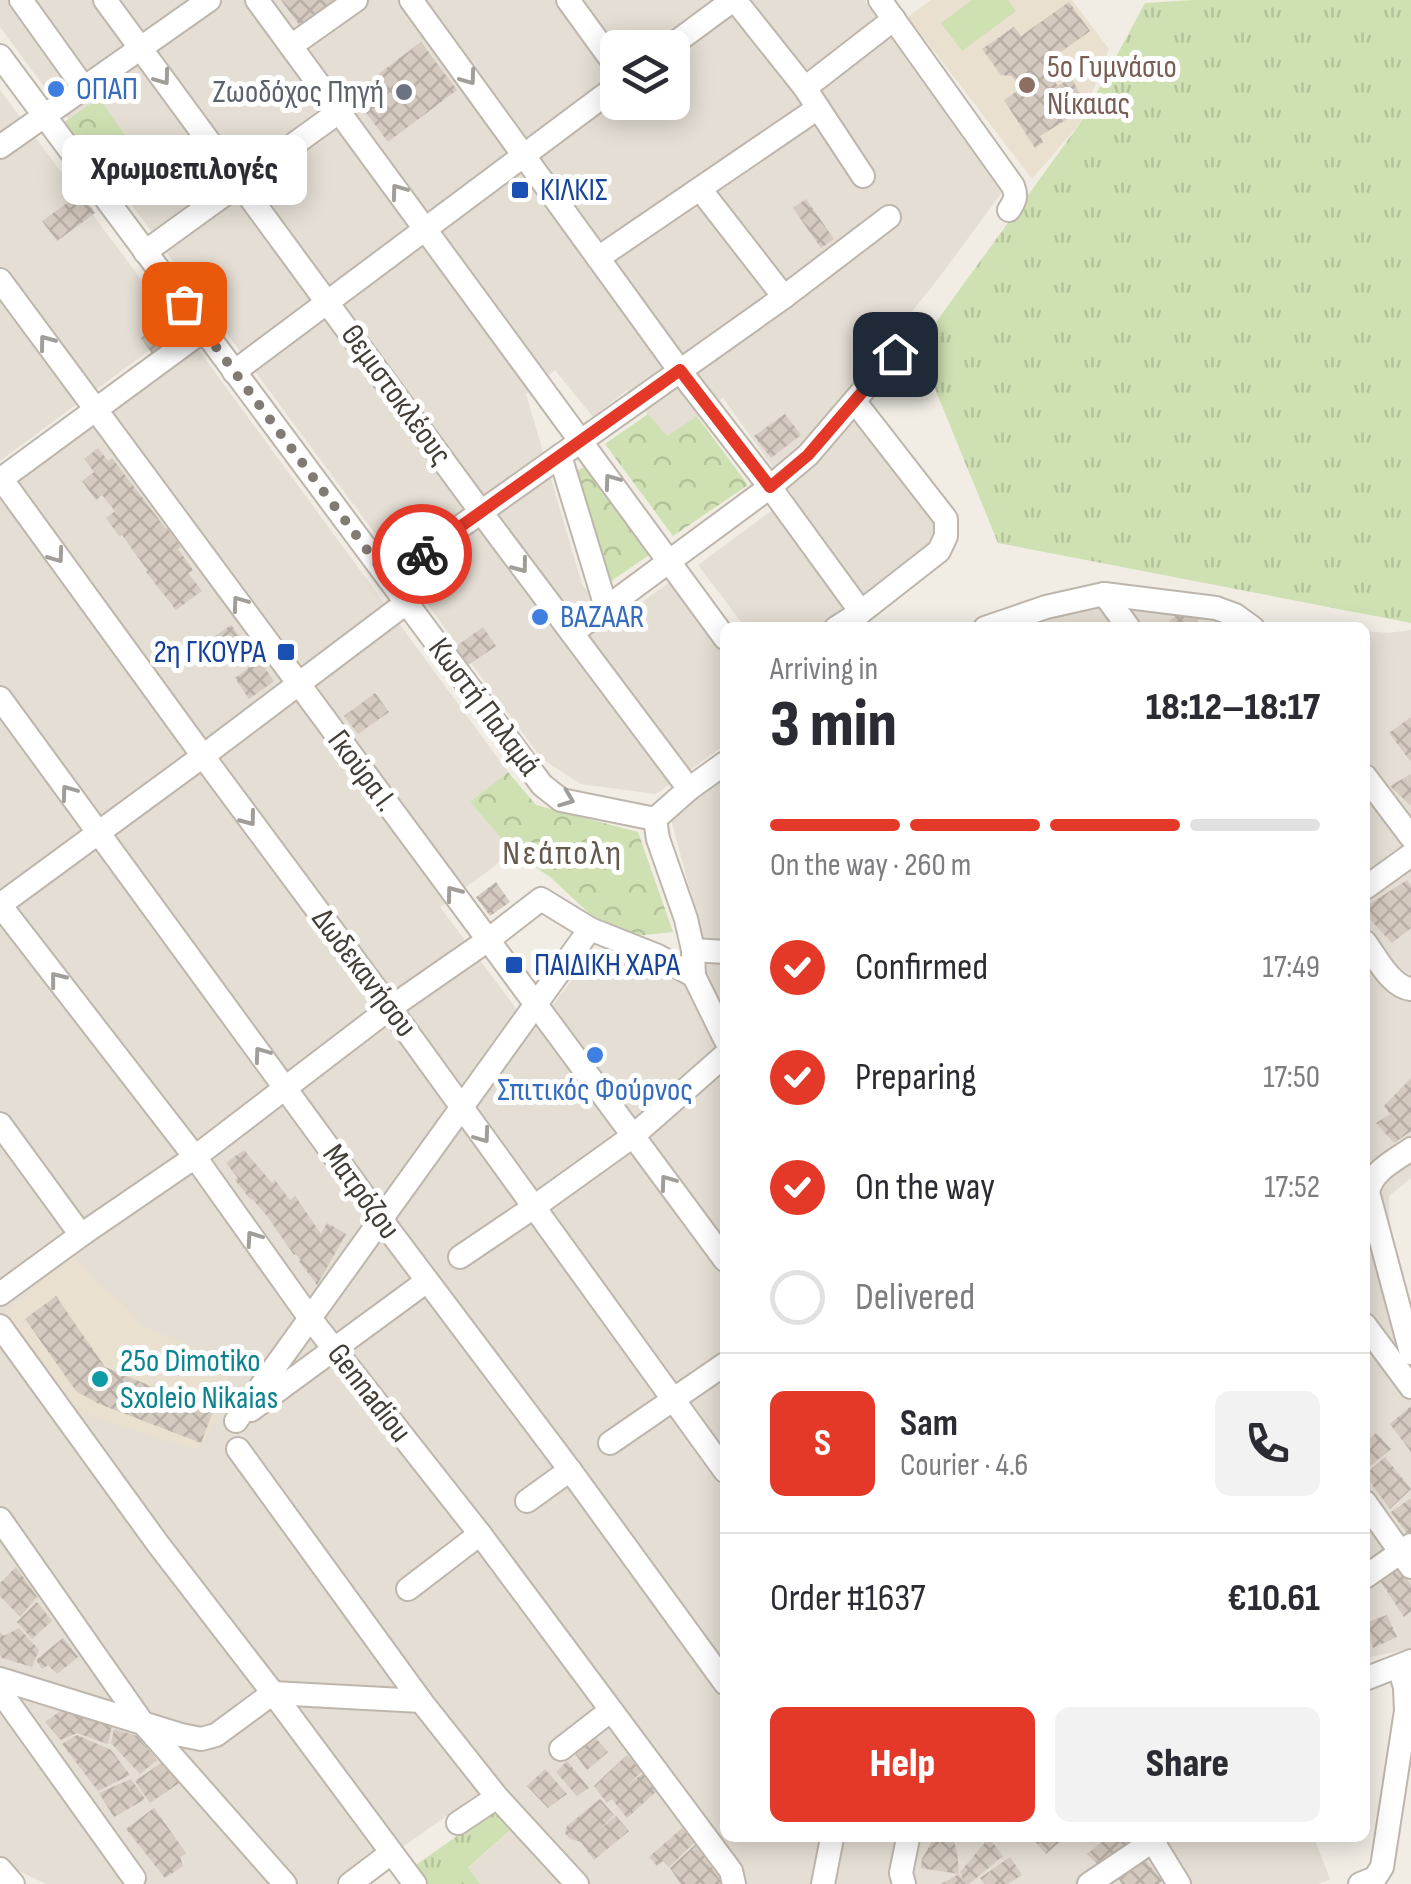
<!DOCTYPE html>
<meta charset="utf-8">
<style>
body{margin:0;font-family:"Sofia Sans Condensed",sans-serif;background:#f2f2f3;color:#2b2b33;height:100vh;display:flex;flex-direction:column;font-size:38px;white-space:nowrap}
*{box-sizing:border-box;margin:0}
p{font-size:32px;color:#7c7c81}
.icon{flex:none;width:55px;height:55px;fill:none;stroke:currentColor;stroke-width:2;stroke-linecap:round;stroke-linejoin:round}
.map{position:relative;flex:1;overflow:hidden}
.side{position:absolute;left:720px;top:622px;width:650px;height:1220px;display:flex;flex-direction:column;background:#fff;border-radius:15px;box-shadow:0 5px 25px #0003}
.side>*{flex:none}
.controls{position:absolute;left:600px;top:30px;display:grid;gap:20px}
.controls a{display:grid;place-items:center;width:90px;height:90px;border-radius:15px;background:#fff;box-shadow:0 5px 25px #0003;font-size:50px}
.pin{position:absolute;display:grid;place-items:center;width:85px;height:85px;color:#fff;margin:-42px;border-radius:20px;box-shadow:0 5px 15px #0006}
.courier{position:absolute;display:grid;place-items:center;width:100px;height:100px;margin:-50px;border:8px solid #e43929;border-radius:50%;background:#fff;color:#222;box-shadow:0 2px 12px #0007}
.bubble{position:absolute;height:70px;border-radius:15px;background:#fff;box-shadow:0 5px 25px #0003;font-size:32px;font-weight:800;line-height:70px;text-align:center}
.head em{font-style:normal;font-weight:800}
.head div{display:flex;flex-direction:column-reverse}
.head{display:flex;align-items:center;justify-content:space-between;height:170px;padding:0 50px}
h1{font-size:65px;font-weight:800;line-height:75px}
.bar{display:grid;grid-template-columns:repeat(4,1fr);gap:15px 10px;align-content:center;height:120px;padding:0 50px}
.bar i{height:12px;border-radius:8px;background:#e1e1e2}
.bar .active{background:#e43929}
.bar p{grid-column:span 4}
.line{display:flex;align-items:center;gap:25px;padding:0 50px;border-top:2px solid #e1e1e2}
.line div{flex:1}
.round{display:grid;place-items:center;flex:none;width:105px;height:105px;border-radius:15px;background:#f2f2f3}
ol{padding:0 50px;list-style:none}
li{display:flex;align-items:center;gap:30px;height:110px}
li p{margin-inline-start:auto}
li .icon{padding:10px;border-radius:50%;background:#e43929;color:#fff;stroke-width:4}
li:last-child{color:#7c7c81}
li i{width:55px;height:55px;border:5px solid #e1e1e2;border-radius:50%}
.cta{display:flex;gap:20px;margin-top:auto;padding:20px 50px}
.cta a{flex:1;height:115px;border-radius:15px;background:#e43929;color:#fff;font-size:40px;font-weight:800;line-height:115px;text-align:center}
.cta a+a{background:#f2f2f3;color:#2b2b33}
.map>svg:first-child{display:block}
.residential{fill:#e4ded4;fill-rule:evenodd}
.education{fill:#e9e0d0}
.grass{fill:url(#grass-tufts)}
.park{fill:url(#park-crowns)}
.garden{fill:#cfe1b2}
.building{fill:url(#building-cross-hatch)}
.lines{fill:none;stroke-linecap:round;stroke-linejoin:round}
.minor-casing{stroke:#beb6ac;stroke-width:26}
.minor{stroke:#fff;stroke-width:22}
.oneway{stroke:#a19e9a}
.done{stroke:#807b73;stroke-width:10;stroke-dasharray:0 18}
.route{stroke:#e43929;stroke-width:12}
.education-dot{fill:#8d6e63;stroke:#fff;stroke-width:4}
.shop-dot{fill:#3f7fe0;stroke:#fff;stroke-width:4}
.worship-dot{fill:#6b7280;stroke:#fff;stroke-width:4}
.transit-dot{fill:#1a4fb4;stroke:#fff;stroke-width:4}
.culture-dot{fill:#0f9aa8;stroke:#fff;stroke-width:4}
.labels{text-anchor:middle;dominant-baseline:central;stroke-width:10;stroke-linejoin:round;paint-order:stroke}
.education-label{font-size:32px;fill:#785e54;stroke:#fff;text-anchor:start}
.shop-label{font-size:32px;fill:#366cbe;stroke:#fff;text-anchor:start}
.worship-label{font-size:32px;fill:#5b616d;stroke:#fff;text-anchor:end}
.transit-label{font-size:32px;fill:#164399;stroke:#fff;text-anchor:start}
.street-label{font-size:32px;fill:#433d36;stroke:#fff}
.culture-label{font-size:32px;fill:#0d838f;stroke:#fff;text-anchor:start}
.neighbourhood-label{font-size:35px;letter-spacing:2.5px;fill:#645a4e;stroke:#fff}
</style>
<div class="map">
<svg width="1411" height="1884" viewBox="0 0 1411 1884">
<defs>
<pattern id="grass-tufts" width="24" height="20" patternUnits="userSpaceOnUse" patternTransform="scale(2.5)"><rect width="24" height="20" fill="#cfe1b2"/><path d="M3 7l-1-3M5 7V3M7 7l1-3M15 17l-1-3M17 17v-4M19 17l1-3" fill="none" stroke="#b3c29a"/></pattern>
<pattern id="park-crowns" width="20" height="18" patternUnits="userSpaceOnUse" patternTransform="scale(2.5)"><rect width="20" height="18" fill="#cfe1b2"/><path d="M2 6a3 3 0 1 1 6 0M12 15a3 3 0 1 1 6 0" fill="none" stroke="#b3c29a"/></pattern>
<pattern id="building-cross-hatch" width="8" height="8" patternUnits="userSpaceOnUse" patternTransform="scale(2.5)"><rect width="8" height="8" fill="#d4cabf"/><path d="M0 0l8 8M0 8l8-8" fill="none" stroke="#b7aea5"/></pattern>
</defs>
<rect width="100%" height="100%" fill="#f1ede5"/>
<g class="residential">
<path d="M0,0H864L1003,191L938,279L842,399L940,518L930,548L818,627H745L698,565L793,495L723,398L667,437L627,390L593,417L555,370L526,394L582,584L612,624L671,581L725,652V745L656,794L581,784L542,759L0,27ZM618,48H672V102H618Z"/>
<polygon points="0,90 178,329 0,461"/>
<polygon points="198,349 508,772 470,802 513,852 440,907 533,1031 593,952 654,973 708,958 671,819 725,778 725,1838 1314,1838 1330,1879 1319,1884 480,1884 468,1869 525,1816 494,1782 373,1868 346,1884 46,1884 11,1867 0,1874 0,496"/>
<polygon points="1127,602 1231,619 1328,627 1003,628"/>
<polygon points="1411,630 1411,1178 1389,1196 1390,1249 1411,1327 1411,1649 1365,1658 1365,631 1388,633"/>
</g>
<g class="education">
<polygon points="931,0 1072,0 1109,49 1081,122 1032,179 908,17"/>
<polygon points="70,1257 80,1262 97,1282 124,1304 142,1326 178,1340 231,1368 221,1412 198,1450 77,1412 4,1313"/>
</g>
<g class="grass">
<polygon points="1193,0 1411,0 1411,623 998,543 918,347 1081,122 1145,3"/>
<polygon points="494,1810 510,1830 468,1868 480,1884 423,1884 410,1869"/>
</g>
<g class="park">
<polygon points="99,98 127,138 92,163 63,123"/>
<polygon points="648,414 667,436 697,416 748,485 673,536 605,444"/>
<polygon points="586,466 651,554 611,581 574,472"/>
<polygon points="508,772 536,805 638,832 673,932 635,936 590,914 550,877 513,852 470,802"/>
</g>
<polygon class="garden" points="972,0 1008,0 1016,11 962,51 941,23"/>
<g class="building">
<polygon points="281,0 336,0 300,26"/>
<polygon points="1069,2 1090,31 1051,59 1048,71 1058,86 1071,78 1088,106 1040,136 1043,142 1035,148 1004,100 1020,89 1012,76 1001,75 982,49 1014,27 1021,36"/>
<polygon points="421,42 457,90 388,142 352,94"/>
<polygon points="81,193 95,213 57,241 42,221"/>
<polygon points="806,199 834,239 821,248 793,208"/>
<polygon points="174,312 188,335 155,358 141,338"/>
<polygon points="785,414 801,435 771,458 754,436"/>
<polygon points="98,448 108,461 112,458 166,529 167,528 181,547 178,549 193,570 188,573 202,591 176,610 146,572 148,571 122,535 119,536 106,518 115,511 102,495 96,500 82,481 94,472 84,459"/>
<polygon points="1178,614 1198,619 1196,628 1161,628"/>
<polygon points="231,625 245,643 215,665 201,646"/>
<polygon points="483,627 496,646 464,668 451,650"/>
<polygon points="259,660 274,681 249,699 235,678"/>
<polygon points="375,693 389,712 358,734 344,716"/>
<polygon points="1411,717 1411,762 1389,733"/>
<polygon points="1411,774 1411,806 1390,786"/>
<polygon points="1407,880 1411,886 1411,928 1392,943 1365,914 1365,907"/>
<polygon points="496,882 510,902 490,916 476,897"/>
<polygon points="1411,1078 1411,1131 1394,1143 1376,1123 1390,1114 1384,1106"/>
<polygon points="244,1150 272,1183 275,1180 290,1200 295,1196 321,1234 327,1223 346,1234 317,1285 299,1261 301,1260 296,1254 294,1255 267,1216 252,1199 251,1200 235,1180 238,1178 226,1163"/>
<polygon points="56,1296 105,1367 213,1412 201,1443 97,1403 76,1391 25,1319"/>
<polygon points="1411,1406 1411,1452 1390,1424"/>
<polygon points="1376,1433 1391,1449 1365,1470 1365,1443"/>
<polygon points="1385,1457 1411,1489 1390,1509 1365,1475"/>
<polygon points="1411,1498 1411,1539 1391,1512"/>
<polygon points="1396,1563 1411,1585 1411,1611 1404,1617 1377,1576"/>
<polygon points="16,1567 37,1597 20,1617 0,1596 0,1583"/>
<polygon points="37,1602 52,1621 32,1639 17,1622"/>
<polygon points="1387,1615 1397,1637 1373,1648 1365,1623"/>
<polygon points="19,1628 39,1650 32,1667 2,1658 0,1655 0,1632 4,1636"/>
<polygon points="63,1638 78,1657 57,1674 48,1665 42,1669 36,1660"/>
<polygon points="63,1709 112,1725 108,1744 77,1733 61,1740 45,1722"/>
<polygon points="114,1729 137,1736 157,1760 140,1774 111,1743"/>
<polygon points="77,1735 111,1750 130,1775 98,1791 62,1744"/>
<polygon points="593,1735 608,1752 587,1770 573,1751"/>
<polygon points="627,1755 642,1771 626,1787 643,1773 659,1789 627,1818 612,1799 607,1803 594,1786"/>
<polygon points="567,1761 589,1788 577,1796 556,1772"/>
<polygon points="161,1763 179,1783 150,1803 135,1781"/>
<polygon points="545,1769 567,1794 548,1808 527,1786"/>
<polygon points="131,1779 145,1799 114,1817 99,1793"/>
<polygon points="600,1799 614,1815 600,1829 616,1816 629,1831 594,1860 581,1842 570,1839 565,1833 567,1826"/>
<polygon points="154,1808 186,1853 180,1857 183,1866 165,1878 126,1829"/>
<polygon points="682,1828 695,1842 669,1867 663,1861 657,1866 649,1857"/>
<polygon points="934,1838 953,1838 957,1852 959,1874 964,1884 941,1884 959,1874 921,1868 922,1859"/>
<polygon points="989,1838 1003,1856 969,1884 964,1884 960,1872"/>
<polygon points="1032,1838 1064,1838 1046,1854"/>
<polygon points="1107,1838 1132,1838 1135,1841 1100,1867 1087,1854"/>
<polygon points="696,1844 722,1883 720,1884 681,1884 670,1868"/>
<polygon points="1010,1857 1022,1875 1008,1884 985,1884 980,1878"/>
<polygon points="1143,1857 1162,1881 1159,1884 1122,1884 1117,1876"/>
</g>
<g class="lines">
<defs>
<g id="minor">
<polyline points="21,0 84,88"/>
<polyline points="105,0 481,512 689,789"/>
<polyline points="257,0 725,638"/>
<polyline points="411,0 680,371 770,487 861,612"/>
<polyline points="568,0 618,69"/>
<polyline points="735,0 805,88 863,176"/>
<path d="M880,0L1013,186C1017,196 1015,201 1009,210"/>
<polyline points="291,46 356,0"/>
<polyline points="668,48 733,0"/>
<polyline points="0,56 542,785 561,800 655,819 658,839 686,919 693,950 694,976 725,1039"/>
<polyline points="805,88 894,19"/>
<polyline points="0,147 209,0"/>
<polyline points="700,189 784,297"/>
<polyline points="145,252 340,111"/>
<polyline points="598,258 818,108"/>
<polyline points="0,280 725,1260"/>
<polyline points="234,372 618,85"/>
<polyline points="560,456 606,607"/>
<polyline points="0,477 203,756 390,1008 725,1471"/>
<polyline points="0,480 204,330"/>
<polyline points="388,578 784,297 889,217"/>
<polyline points="1104,594 1129,628"/>
<polyline points="836,628 861,612 939,551 946,536 946,519 855,402"/>
<polyline points="985,628 1046,607 1104,594 1216,608 1235,615 1253,628"/>
<polyline points="572,633 770,487 808,455 915,330"/>
<polyline points="0,698 380,1218 570,1470 725,1683"/>
<polyline points="1365,776 1411,837"/>
<polyline points="655,819 689,789 725,763"/>
<polyline points="1365,888 1411,855"/>
<polyline points="0,905 195,1157 309,1317 480,1534 731,1871 734,1884"/>
<polyline points="0,905 203,756 406,603"/>
<path d="M1365,942C1377,958 1391,987 1411,989"/>
<polyline points="693,950 725,952"/>
<polyline points="0,1124 81,1235"/>
<path d="M1411,1149C1394,1161 1372,1171 1368,1192L1411,1353"/>
<polyline points="460,1257 534,1207 633,1136 725,1055"/>
<polyline points="0,1294 81,1235 195,1157 390,1008 488,940 541,899 590,929 658,956 694,976"/>
<polyline points="1365,1325 1411,1387"/>
<polyline points="0,1326 158,1544 273,1693 415,1884"/>
<polyline points="251,1410 427,1281"/>
<polyline points="236,1421 590,929"/>
<polyline points="610,1443 725,1364"/>
<polyline points="238,1449 421,1701 497,1797 577,1884"/>
<polyline points="527,1501 570,1470"/>
<polyline points="1365,1502 1411,1567"/>
<polyline points="0,1519 142,1722 285,1884"/>
<polyline points="1365,1577 1411,1545"/>
<polyline points="408,1589 480,1534"/>
<polyline points="0,1679 181,1735 201,1739 216,1735 273,1693 421,1701"/>
<polyline points="1365,1679 1411,1661"/>
<polyline points="0,1691 134,1878"/>
<polyline points="561,1749 610,1711"/>
<polyline points="458,1823 497,1797"/>
<polyline points="1152,1840 1179,1884"/>
<polyline points="0,1869 13,1884"/>
<polyline points="350,1884 391,1853"/>
<polyline points="823,1884 832,1838"/>
<polyline points="904,1884 901,1873 908,1838"/>
<polyline points="1089,1884 1157,1838"/>
<polyline points="1360,1884 1375,1878 1382,1867 1406,1711 1405,1687 1399,1667"/>
</g>
</defs>
<use href="#minor" class="minor-casing"/>
<use href="#minor" class="minor"/>
</g>
<defs><path id="oneway-chevron" d="M-2-3.5L2.5 0L-2 3.5" fill="none" stroke-width="1.6" stroke-linecap="round" stroke-linejoin="round" transform="scale(2.5)"/></defs>
<g class="oneway">
<use href="#oneway-chevron" transform="translate(163 78) rotate(54)"/>
<use href="#oneway-chevron" transform="translate(469 78) rotate(54)"/>
<use href="#oneway-chevron" transform="translate(398 191) rotate(-126)"/>
<use href="#oneway-chevron" transform="translate(46 342) rotate(-127)"/>
<use href="#oneway-chevron" transform="translate(611 481) rotate(-126)"/>
<use href="#oneway-chevron" transform="translate(57 556) rotate(54)"/>
<use href="#oneway-chevron" transform="translate(521 566) rotate(53)"/>
<use href="#oneway-chevron" transform="translate(239 603) rotate(-126)"/>
<use href="#oneway-chevron" transform="translate(68 792) rotate(-126)"/>
<use href="#oneway-chevron" transform="translate(567 799) rotate(21)"/>
<use href="#oneway-chevron" transform="translate(249 819) rotate(53)"/>
<use href="#oneway-chevron" transform="translate(453 893) rotate(-127)"/>
<use href="#oneway-chevron" transform="translate(57 979) rotate(-128)"/>
<use href="#oneway-chevron" transform="translate(261 1054) rotate(-126)"/>
<use href="#oneway-chevron" transform="translate(483 1136) rotate(54)"/>
<use href="#oneway-chevron" transform="translate(667 1182) rotate(-126)"/>
<use href="#oneway-chevron" transform="translate(253 1238) rotate(-125)"/>
</g>
<g class="lines">
<polyline class="done" points="184,304 388,578 422,554"/>
<polyline class="route" points="422,554 680,370 770,487 808,455 895,354"/>
</g>
<circle class="education-dot" cx="1027" cy="85" r="10"/>
<g class="shop-dot">
<circle cx="56" cy="89" r="10"/>
<circle cx="540" cy="617" r="10"/>
<circle cx="595" cy="1055" r="10"/>
</g>
<circle class="worship-dot" cx="404" cy="92" r="10"/>
<g class="transit-dot">
<rect x="510" y="180" width="20" height="20" rx="5"/>
<rect x="276" y="642" width="20" height="20" rx="5"/>
<rect x="504" y="955" width="20" height="20" rx="5"/>
</g>
<circle class="culture-dot" cx="100" cy="1379" r="10"/>
<g class="labels">
<g class="education-label">
<text x="1047" y="67">5o Γυμνάσιο<tspan x="1047" dy="37">Νίκαιας</tspan></text>
</g>
<g class="shop-label">
<text x="76" y="89">ΟΠΑΠ</text>
<text x="560" y="617">BAZAAR</text>
<text x="595" y="1090" text-anchor="middle">Σπιτικός Φούρνος</text>
</g>
<g class="worship-label">
<text x="384" y="92">Ζωοδόχος Πηγή</text>
</g>
<g class="transit-label">
<text x="540" y="190">ΚΙΛΚΙΣ</text>
<text x="266" y="652" text-anchor="end">2η ΓΚΟΥΡΑ</text>
<text x="534" y="965">ΠΑΙΔΙΚΗ ΧΑΡΑ</text>
</g>
<g class="street-label">
<text transform="translate(396 395) rotate(54)">Θεμιστοκλέους</text>
<text transform="translate(484 707) rotate(53)">Κωστή Παλαμά</text>
<text transform="translate(362 771) rotate(53)">Γκούρα Ι.</text>
<text transform="translate(364 973) rotate(53)">Δωδεκανήσου</text>
<text transform="translate(361 1192) rotate(54)">Ματρόζου</text>
<text transform="translate(369 1393) rotate(52)">Gennadiou</text>
</g>
<g class="culture-label">
<text x="120" y="1361">25ο Dimotiko<tspan x="120" dy="37">Sxoleio Nikaias</tspan></text>
</g>
<g class="neighbourhood-label">
<text x="563" y="853">Νεάπολη</text>
</g>
</g>
</svg>
<div class="controls">
<a><svg class="icon" aria-label="layers" viewBox="0 0 24 24"><path d="M12 4l9 5-9 5-9-5zM3 14l9 5 9-5"/></svg></a>
</div>
<div class="pin" style="left:184px;top:304px;background:#ea580c"><svg class="icon" aria-label="bag" viewBox="0 0 24 24"><path d="M5 8h14l-1 12H6zM9 8a3 3 0 0 1 6 0"/></svg></div>
<div class="pin" style="left:895px;top:354px;background:#1f2937"><svg class="icon" aria-label="home" viewBox="0 0 24 24"><path d="M3 11l9-7 9 7M6 9v11h12V9"/></svg></div>
<div class="courier" style="left:422px;top:554px"><svg class="icon" aria-label="bike" viewBox="0 0 24 24"><circle cx="6" cy="16" r="4"/><circle cx="18" cy="16" r="4"/><path d="M6 16l4-8h5l3 8M10 8l3 8H6M13 5h3"/></svg></div>
<div class="bubble" style="left:62px;top:135px;width:245px">Χρωμοεπιλογές</div>
<section class="side">
<div class="head"><div><h1>3 min</h1><p>Arriving in</p></div><em>18:12–18:17</em></div>
<div class="bar"><i class="active"></i><i class="active"></i><i class="active"></i><i></i><p>On the way · 260 m</p></div>
<ol>
<li><svg class="icon" aria-label="check" viewBox="0 0 24 24"><path d="M5 12l5 5 9-10"/></svg>Confirmed<p>17:49</p></li>
<li><svg class="icon" aria-label="check" viewBox="0 0 24 24"><path d="M5 12l5 5 9-10"/></svg>Preparing<p>17:50</p></li>
<li><svg class="icon" aria-label="check" viewBox="0 0 24 24"><path d="M5 12l5 5 9-10"/></svg>On the way<p>17:52</p></li>
<li><i></i>Delivered</li>
</ol>
<div class="line" style="height:180px"><b class="round" style="background:#e43929;color:#fff">S</b><div><b>Sam</b><p>Courier · 4.6</p></div><a class="round"><svg class="icon" aria-label="phone" viewBox="0 0 24 24"><path d="M5 4h4l2 5-3 2q2 4 5 5l2-3 5 2v4C11 20 4 13 5 4z"/></svg></a></div>
<div class="line" style="height:130px"><div>Order #1637</div><b>€10.61</b></div>
<div class="cta"><a>Help</a><a>Share</a></div>
</section>
</div>
